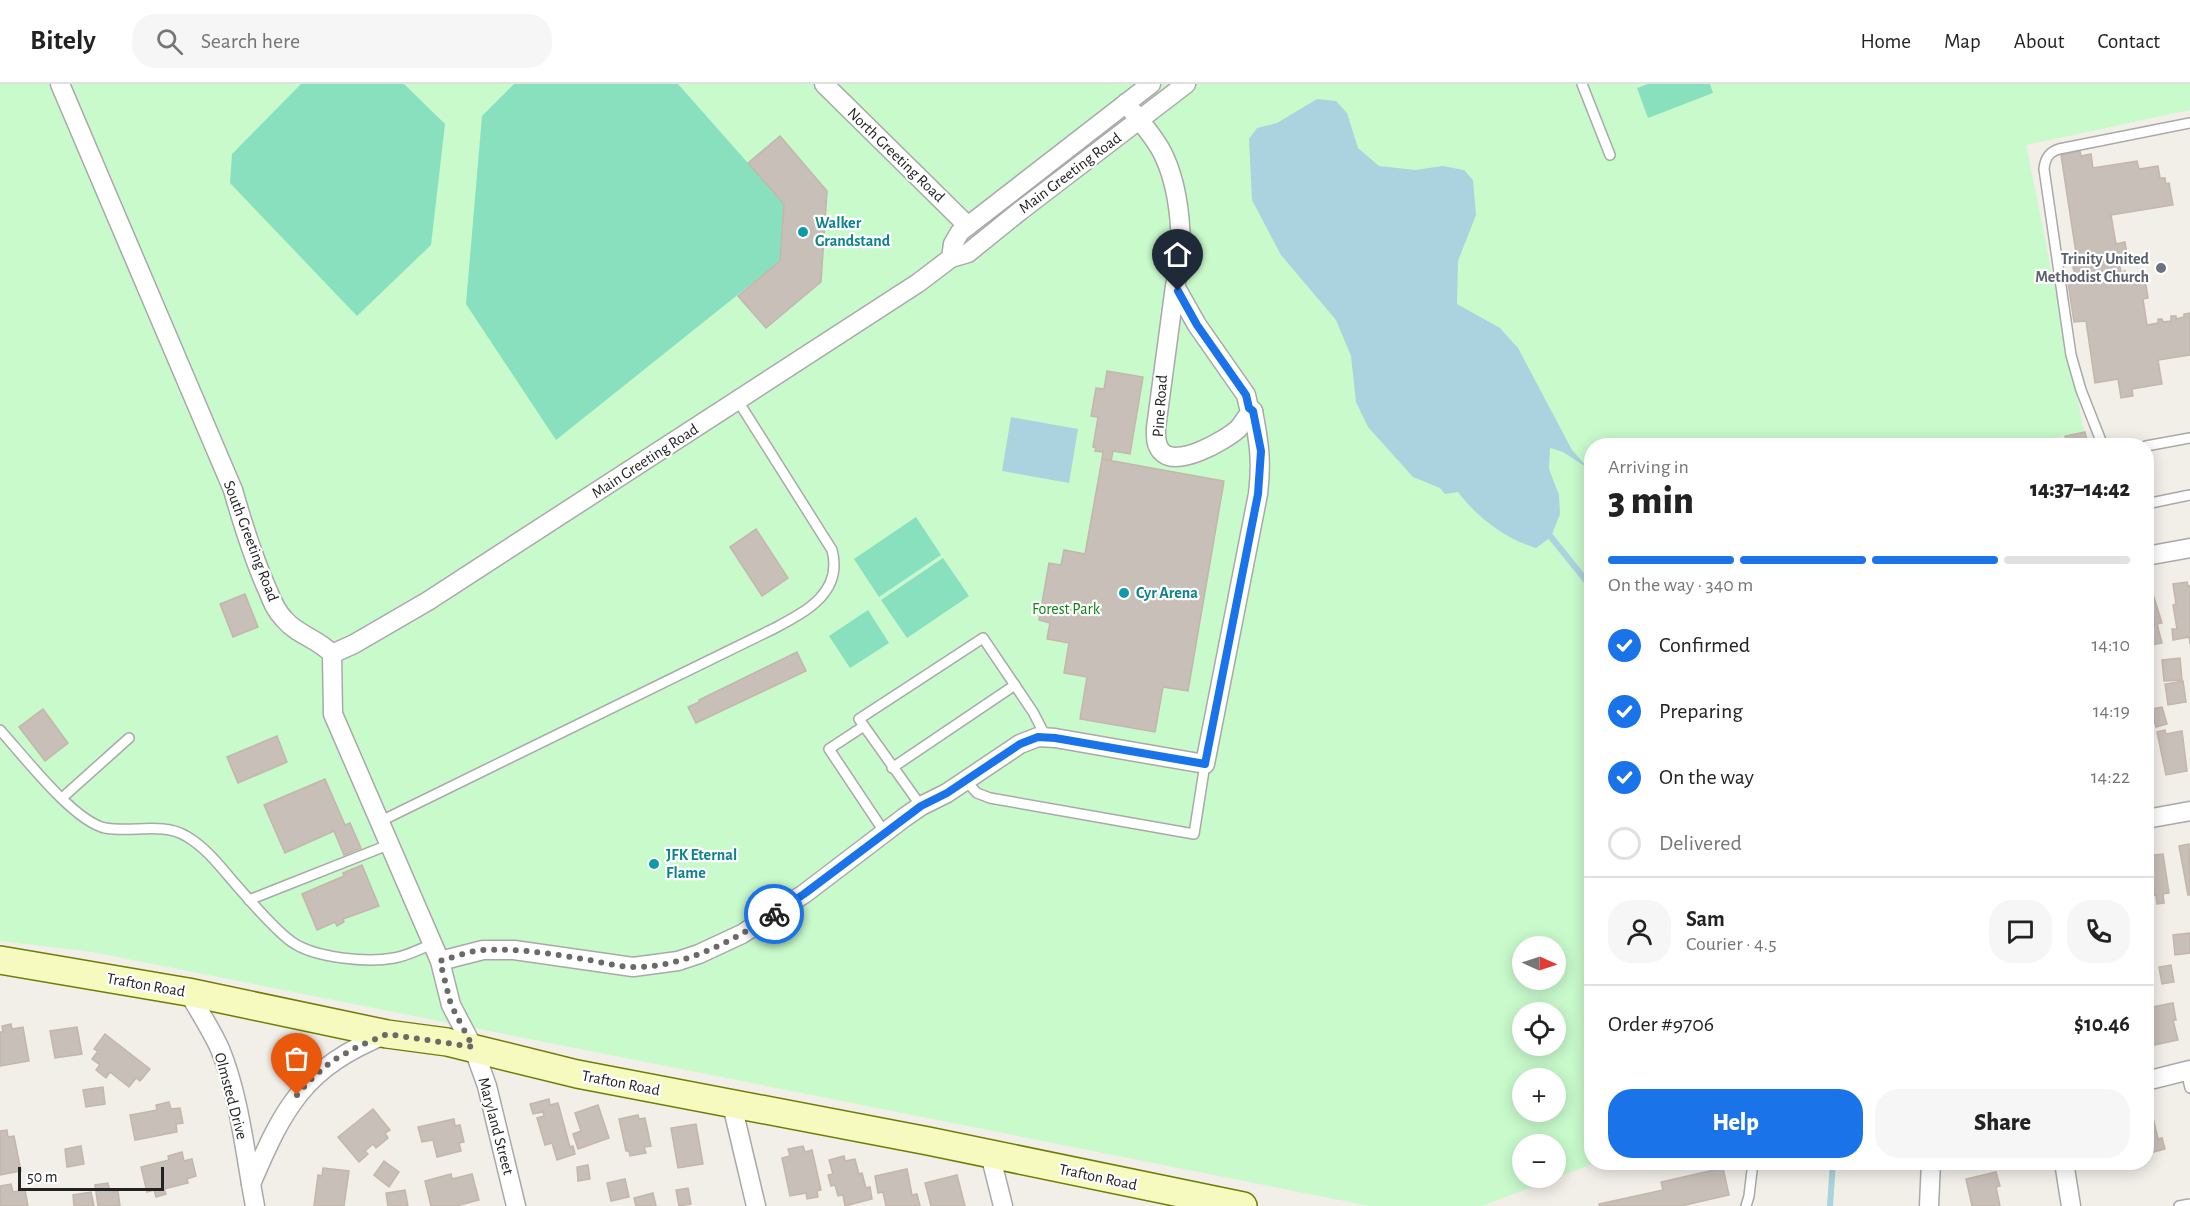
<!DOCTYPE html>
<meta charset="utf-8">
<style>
body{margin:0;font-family:"Alegreya Sans",sans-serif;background:#f6f6f6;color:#222;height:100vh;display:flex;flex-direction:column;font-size:22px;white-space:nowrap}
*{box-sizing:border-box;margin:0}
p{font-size:20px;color:#767676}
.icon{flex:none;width:33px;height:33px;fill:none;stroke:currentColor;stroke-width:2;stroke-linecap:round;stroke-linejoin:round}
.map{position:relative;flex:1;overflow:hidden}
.side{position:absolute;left:1584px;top:354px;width:570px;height:732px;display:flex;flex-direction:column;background:#fff;border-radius:24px;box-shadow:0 3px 15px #0003}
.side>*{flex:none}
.needle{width:39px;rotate:93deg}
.tools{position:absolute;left:1512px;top:852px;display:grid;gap:12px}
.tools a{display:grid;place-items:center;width:54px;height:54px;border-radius:50%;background:#fff;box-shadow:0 3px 15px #0003;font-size:30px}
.scale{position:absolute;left:18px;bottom:15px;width:146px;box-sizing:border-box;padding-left:6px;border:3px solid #222;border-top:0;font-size:16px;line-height:21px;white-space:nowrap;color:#222;-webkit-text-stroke:4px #fff;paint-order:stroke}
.pin{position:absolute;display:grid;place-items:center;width:51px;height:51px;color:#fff;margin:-62px -26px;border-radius:50% 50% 50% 0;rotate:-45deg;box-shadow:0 0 6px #0007}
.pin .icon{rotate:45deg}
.courier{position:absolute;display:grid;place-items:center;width:60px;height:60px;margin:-30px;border:4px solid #1a73e8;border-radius:50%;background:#fff;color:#222;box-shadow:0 2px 8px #0007}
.headline em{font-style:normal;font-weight:800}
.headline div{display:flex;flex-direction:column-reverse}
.headline{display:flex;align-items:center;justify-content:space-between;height:102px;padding:0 24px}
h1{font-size:39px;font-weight:800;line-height:45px}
.bar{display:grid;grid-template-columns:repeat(4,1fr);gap:9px 6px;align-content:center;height:72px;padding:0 24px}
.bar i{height:8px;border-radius:4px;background:#e0e0e0}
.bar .current{background:#1a73e8}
.bar p{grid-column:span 4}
.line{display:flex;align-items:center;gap:15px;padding:0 24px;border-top:2px solid #e0e0e0}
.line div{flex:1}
.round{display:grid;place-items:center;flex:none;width:63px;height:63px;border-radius:24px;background:#f6f6f6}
ol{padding:0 24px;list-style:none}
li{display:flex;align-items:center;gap:18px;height:66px}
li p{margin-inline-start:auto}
li .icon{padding:6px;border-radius:50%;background:#1a73e8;color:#fff;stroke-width:4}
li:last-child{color:#767676}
li i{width:33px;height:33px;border:3px solid #e0e0e0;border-radius:50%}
.cta{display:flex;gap:12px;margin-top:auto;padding:12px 24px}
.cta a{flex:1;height:69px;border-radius:24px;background:#1a73e8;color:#fff;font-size:24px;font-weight:800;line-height:69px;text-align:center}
.cta a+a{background:#f6f6f6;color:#222}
header{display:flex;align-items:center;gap:36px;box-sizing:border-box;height:84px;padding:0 30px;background:#fff;border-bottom:2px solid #e0e0e0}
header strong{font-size:28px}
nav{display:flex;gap:33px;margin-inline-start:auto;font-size:21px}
.search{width:420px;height:54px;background:#f6f6f6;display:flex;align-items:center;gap:15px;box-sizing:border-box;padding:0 21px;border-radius:24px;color:#767676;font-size:22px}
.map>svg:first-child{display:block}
.park{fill:#c8facc;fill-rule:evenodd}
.pitch{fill:#88e0be}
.water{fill:#aad3df}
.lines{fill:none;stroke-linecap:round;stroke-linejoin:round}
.stream{stroke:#aad3df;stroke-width:6}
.building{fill:#c7bfb8;stroke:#c4b6ab;stroke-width:1.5}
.lane-casing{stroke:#a9a9a9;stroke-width:12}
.street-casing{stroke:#a9a9a9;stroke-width:21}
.secondary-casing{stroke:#707d05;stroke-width:30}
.lane{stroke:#fff;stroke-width:9}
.street{stroke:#fff;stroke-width:18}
.secondary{stroke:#f7fabf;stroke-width:27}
.done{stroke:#6b6a68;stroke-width:6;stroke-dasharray:0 10.8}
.route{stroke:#1a73e8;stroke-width:8}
.culture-dot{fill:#0f9aa8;stroke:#fff;stroke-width:2}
.worship-dot{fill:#6b7280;stroke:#fff;stroke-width:2}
.labels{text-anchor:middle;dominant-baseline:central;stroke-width:4.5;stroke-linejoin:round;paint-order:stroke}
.street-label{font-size:16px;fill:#222;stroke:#fff}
.culture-label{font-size:16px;font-weight:bold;fill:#0d838f;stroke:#fff;text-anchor:start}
.worship-label{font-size:16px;font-weight:bold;fill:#5b616d;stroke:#fff;text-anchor:end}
.park-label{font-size:16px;fill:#0c8416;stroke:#fff}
</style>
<header>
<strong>Bitely</strong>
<div class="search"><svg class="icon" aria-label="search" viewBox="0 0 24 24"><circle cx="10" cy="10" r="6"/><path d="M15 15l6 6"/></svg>Search here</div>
<nav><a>Home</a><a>Map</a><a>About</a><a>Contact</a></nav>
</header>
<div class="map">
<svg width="2190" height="1122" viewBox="0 0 2190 1122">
<rect width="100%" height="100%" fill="#f2efe9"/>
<path class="park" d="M0,0H2190V26L2026,61L2084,347L2016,362H1592V1078L1595,1079L1482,1122H1370L92,868L0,857ZM1522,862H1556V896H1522ZM1522,928H1556V962H1522ZM1522,994H1556V1028H1522ZM1522,1060H1556V1094H1522Z"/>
<g class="pitch">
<polygon points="301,0 404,0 445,40 431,161 357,232 230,99 232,70"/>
<polygon points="514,0 678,0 784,120 780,177 556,356 466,220 482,32"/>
<polygon points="1648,0 1710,0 1713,9 1648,34 1637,4"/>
<polygon points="916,433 941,471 879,513 854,475"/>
<polygon points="943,474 969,512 907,554 881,516"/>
<polygon points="868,526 889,559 850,584 829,552"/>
</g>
<g class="water">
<path d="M1317,15L1336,17L1347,29L1358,64L1379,82L1415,86L1443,82L1464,86L1473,96L1476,131L1458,177L1457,220L1500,244L1518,264L1572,366L1589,385L1563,368L1550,364L1549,385L1559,411L1560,430L1551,453L1536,464C1505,455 1477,433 1458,408L1445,410L1440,404L1413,393L1368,343L1356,318L1351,272L1336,236L1281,171L1252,116L1249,55L1257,44L1277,39Z"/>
<polygon points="1011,333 1078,345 1069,399 1002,387"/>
</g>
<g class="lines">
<g class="stream">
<polyline points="1551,453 1592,504"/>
<polyline points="1830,1122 1833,1078"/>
</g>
</g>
<g class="building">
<polygon points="780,52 827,107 821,198 766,244 738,212 780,177 784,120 748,79"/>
<polygon points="2080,67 2081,72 2091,70 2093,84 2137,77 2139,85 2158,82 2160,94 2165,94 2166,100 2169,99 2173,121 2111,131 2116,160 2125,158 2128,176 2119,177 2121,188 2125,187 2126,192 2144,189 2148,214 2143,215 2147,241 2158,239 2158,235 2162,235 2163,238 2171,237 2171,232 2176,232 2176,235 2184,233 2184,230 2189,229 2190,232 2190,271 2158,276 2162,300 2132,305 2133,312 2121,314 2118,295 2095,299 2086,237 2074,238 2068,199 2076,198 2073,183 2078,182 2061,71"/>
<polygon points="1107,287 1143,293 1130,370 1113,367 1111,377 1102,375 1103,368 1095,367 1096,364 1093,363 1098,333 1091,332 1096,304 1104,305"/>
<polygon points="2085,348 2088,362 2067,362 2065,352"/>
<polygon points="1102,375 1224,397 1188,607 1163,603 1155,648 1080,635 1087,593 1064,589 1069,559 1047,555 1050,539 1039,536 1049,479 1061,481 1064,466 1085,470"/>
<polygon points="756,445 788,494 762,512 730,463"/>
<polygon points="2187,498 2188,502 2190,502 2190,560 2189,553 2173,556 2172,545 2177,545 2173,521 2176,520 2173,500"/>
<polygon points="2151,504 2162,539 2157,540 2162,559 2146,562 2146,505"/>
<polygon points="245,510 258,543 233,553 220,520"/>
<polygon points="797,568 806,587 696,639 688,623 699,618 699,616"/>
<polygon points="2180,574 2182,596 2164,597 2162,576"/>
<polygon points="2183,597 2186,618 2168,621 2165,600"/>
<polygon points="2162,623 2167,640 2156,643 2151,625"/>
<polygon points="43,625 68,659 45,677 19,643"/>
<polygon points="2165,646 2166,650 2182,647 2187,687 2166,691 2157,648"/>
<polygon points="277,652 287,678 238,699 227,673"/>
<polygon points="325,695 345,741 350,739 361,764 344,771 334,747 285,769 264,721"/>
<polygon points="2189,760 2190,811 2188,811 2179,762"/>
<polygon points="2163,770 2169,809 2163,810 2164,819 2157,820 2156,811 2146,812 2146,772"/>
<polygon points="362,781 379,822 343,835 344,838 337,842 335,838 317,846 302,810 344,792 343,789"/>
<polygon points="2190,849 2190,869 2175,871 2173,851"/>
<polygon points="2171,881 2174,898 2162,900 2159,883"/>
<polygon points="2173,919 2176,936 2173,936 2178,956 2154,961 2147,924"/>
<polygon points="11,940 12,945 23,943 29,977 0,982 0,948 3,948 2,942"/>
<polygon points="77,943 82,970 55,974 50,947"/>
<polygon points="105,950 150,985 140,997 136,994 129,1003 110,988 106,994 96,986 100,981 92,975 98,967 94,965"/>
<polygon points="103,1003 105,1020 86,1023 83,1006"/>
<polygon points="549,1015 550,1021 558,1019 570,1063 573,1062 575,1070 557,1076 552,1059 545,1061 537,1034 544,1032 543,1028 533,1030 530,1020"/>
<polygon points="2149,1016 2158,1055 2162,1054 2165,1065 2146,1070 2146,1017"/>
<polygon points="169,1018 171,1025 180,1024 183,1039 176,1040 177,1048 135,1056 130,1031 157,1026 156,1021"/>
<polygon points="598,1021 609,1054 578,1065 573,1050 581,1047 575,1029"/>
<polygon points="373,1025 390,1046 385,1049 388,1054 376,1064 373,1060 365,1067 368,1070 359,1078 338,1053"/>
<polygon points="638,1031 639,1035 645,1034 651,1062 644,1063 646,1069 630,1072 629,1067 626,1067 619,1035"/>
<polygon points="454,1035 455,1042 460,1041 464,1058 459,1059 461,1067 437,1073 433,1056 422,1058 418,1043"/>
<polygon points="696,1040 703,1080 678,1084 671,1044"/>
<polygon points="7,1046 8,1053 14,1052 21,1087 0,1091 0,1047"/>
<polygon points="81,1062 84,1080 67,1083 65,1065"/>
<polygon points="803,1062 805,1068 812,1066 821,1106 817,1107 818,1113 807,1115 806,1109 790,1112 782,1074 790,1072 788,1065"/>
<polygon points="182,1068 184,1077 192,1075 196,1092 187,1095 188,1099 164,1105 166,1110 156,1113 154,1106 147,1108 141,1083 169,1076 168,1072"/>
<polygon points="844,1072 845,1077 855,1075 859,1090 862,1089 866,1104 870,1103 872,1115 845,1122 843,1111 838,1112 835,1101 831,1102 828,1091 833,1090 829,1076"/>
<polygon points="384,1077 399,1088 389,1103 374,1091"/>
<polygon points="588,1081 590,1095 578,1097 577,1083"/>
<polygon points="323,1084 349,1087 344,1122 314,1122 318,1091 322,1092"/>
<polygon points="1723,1084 1729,1111 1681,1122 1600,1122 1599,1120 1663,1106 1661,1098"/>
<polygon points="907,1085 912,1111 917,1110 920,1122 886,1122 883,1108 878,1109 875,1092"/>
<polygon points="1996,1088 2000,1102 1996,1103 2000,1122 1972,1122 1966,1095"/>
<polygon points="451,1090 452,1095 472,1090 479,1116 456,1122 431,1122 425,1097"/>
<polygon points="957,1091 965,1122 931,1122 925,1099"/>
<polygon points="625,1095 629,1113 611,1117 607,1099"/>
<polygon points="108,1099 110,1108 118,1107 120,1122 98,1122 95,1101"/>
<polygon points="11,1100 13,1108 25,1106 28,1122 0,1122 0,1102"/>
<polygon points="688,1104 691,1120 679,1122 676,1106"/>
<polygon points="405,1106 408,1122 388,1122 386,1109"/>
<polygon points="91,1108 94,1122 74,1122 73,1111"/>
<polygon points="653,1109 656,1122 636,1122 634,1114"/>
</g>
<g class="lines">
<defs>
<g id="lane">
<polyline points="1582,0 1610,71"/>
<path d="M2103,362L2081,306L2071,271L2044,85C2045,74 2049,68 2059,65L2190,39"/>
<polyline points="2146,362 2190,354"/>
<polyline points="2146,420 2190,411"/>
<polyline points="864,642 829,665 885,749"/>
<path d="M0,646C23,671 73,737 105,744C131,749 163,738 186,752C207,764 222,785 238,803C252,819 276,847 292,858C315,874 367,879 394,874C407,872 420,865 432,860"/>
<polyline points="892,684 1015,601"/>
<polyline points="966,697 977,709 990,714 1194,750 1205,680"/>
<polyline points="62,714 129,654"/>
<polyline points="921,722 859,635 983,554 1033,628 1046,653"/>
<path d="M379,738L775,544C807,527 843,508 832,466L738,317"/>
<polyline points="249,816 388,761"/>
<polyline points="2186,987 2190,1004"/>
<polyline points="1746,1122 1749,1112 1753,1078"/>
<polyline points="2179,1122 2190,1120"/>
</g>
<g id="street">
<path d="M60,0L233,406C243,441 253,474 268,507C272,517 276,527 284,535C297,551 319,555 332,570L333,630L440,877L451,921L473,963L487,1002L516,1122"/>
<polyline points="824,0 968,142"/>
<path d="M1126,19C1138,35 1153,51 1162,68C1180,103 1186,164 1175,202L1197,241L1246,311L1249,324L1253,327C1246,331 1244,339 1238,345C1224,357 1176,385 1161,367C1155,360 1156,351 1156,344L1175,202"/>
<polyline points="951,174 953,160 960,148 1151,0"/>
<polyline points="2146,472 2190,464"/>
<polyline points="332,570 354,560 428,517 918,199 951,174 968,169 1020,127 1186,0"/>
<polyline points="2146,735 2190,727"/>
<path d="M440,877L483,866H514L633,883L678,877L699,870L742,850L804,810L905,733L921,722L947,709L1020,660L1038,653L1055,654L1205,680L1258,410C1262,377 1259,358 1253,327"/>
<path d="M188,908C199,927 211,945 220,965C240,1014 245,1070 255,1122"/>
<polyline points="2146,997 2190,986"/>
<polyline points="732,1021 756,1122"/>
<polyline points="990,1070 1003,1122"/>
<polyline points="2064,1078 2071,1122"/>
<path d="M251,1100C284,1022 305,983 387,950"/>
<polyline points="1929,1122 1931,1078"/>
</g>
<polyline id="secondary" points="0,876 188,908 387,950 447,958 577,990 928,1057 1243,1122"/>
</defs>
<use href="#lane" class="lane-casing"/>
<use href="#street" class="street-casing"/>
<use href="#secondary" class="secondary-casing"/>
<use href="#lane" class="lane"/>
<use href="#street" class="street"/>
<use href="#secondary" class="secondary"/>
</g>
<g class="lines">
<path class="done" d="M297,1011L309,997L332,977L359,962L387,950L473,963L451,921L440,877C454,873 469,867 484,866C518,864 551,870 584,875C601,878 618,883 634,883C686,883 732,857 774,830"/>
<polyline class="route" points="774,830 804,810 921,722 947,709 1020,660 1038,653 1055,654 1205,680 1258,410 1261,367 1253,327 1249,324 1246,311 1197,241 1178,207"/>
</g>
<g class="culture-dot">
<circle cx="803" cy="148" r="6"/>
<circle cx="1124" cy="509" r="6"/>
<circle cx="654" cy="780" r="6"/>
</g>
<circle class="worship-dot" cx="2161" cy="184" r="6"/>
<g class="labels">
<g class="street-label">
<text transform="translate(896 71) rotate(44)">North Greeting Road</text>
<text transform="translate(1070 89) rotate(-37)">Main Greeting Road</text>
<text transform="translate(1160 322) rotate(-86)">Pine Road</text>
<text transform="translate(645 377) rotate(-33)">Main Greeting Road</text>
<text transform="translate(251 457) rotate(69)">South Greeting Road</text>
<text transform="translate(146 901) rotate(10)">Trafton Road</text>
<text transform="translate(621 999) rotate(11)">Trafton Road</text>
<text transform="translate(231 1012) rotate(75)">Olmsted Drive</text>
<text transform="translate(496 1042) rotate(75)">Maryland Street</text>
<text transform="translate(1098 1093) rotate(12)">Trafton Road</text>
</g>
<g class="culture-label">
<text x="815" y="139">Walker<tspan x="815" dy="18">Grandstand</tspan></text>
<text x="1136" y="509">Cyr Arena</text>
<text x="666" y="771">JFK Eternal<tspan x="666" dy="18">Flame</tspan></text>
</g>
<g class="worship-label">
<text x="2149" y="175">Trinity United<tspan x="2149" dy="18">Methodist Church</tspan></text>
</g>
<g class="park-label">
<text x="1066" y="525">Forest Park</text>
</g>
</g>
</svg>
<div class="tools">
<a><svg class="needle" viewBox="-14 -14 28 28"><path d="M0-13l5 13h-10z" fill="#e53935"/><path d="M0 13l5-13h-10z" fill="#767676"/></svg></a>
<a><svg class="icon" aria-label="locate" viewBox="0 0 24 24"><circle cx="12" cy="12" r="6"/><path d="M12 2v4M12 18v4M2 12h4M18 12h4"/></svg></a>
<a>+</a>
<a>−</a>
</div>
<div class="scale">50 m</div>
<div class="pin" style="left:297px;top:1011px;background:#ea580c"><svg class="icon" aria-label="bag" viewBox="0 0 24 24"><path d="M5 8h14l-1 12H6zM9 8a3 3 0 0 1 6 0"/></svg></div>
<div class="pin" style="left:1178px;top:207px;background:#1f2937"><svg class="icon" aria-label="home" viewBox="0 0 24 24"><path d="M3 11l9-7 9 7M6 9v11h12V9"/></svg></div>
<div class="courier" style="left:774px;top:830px"><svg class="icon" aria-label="bike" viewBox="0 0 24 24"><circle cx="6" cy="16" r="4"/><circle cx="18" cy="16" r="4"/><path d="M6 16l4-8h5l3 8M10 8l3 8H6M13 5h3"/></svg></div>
<section class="side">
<div class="headline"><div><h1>3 min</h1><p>Arriving in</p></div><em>14:37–14:42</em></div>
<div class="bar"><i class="current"></i><i class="current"></i><i class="current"></i><i></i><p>On the way · 340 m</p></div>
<ol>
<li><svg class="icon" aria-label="check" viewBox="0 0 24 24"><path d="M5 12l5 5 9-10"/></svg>Confirmed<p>14:10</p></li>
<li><svg class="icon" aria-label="check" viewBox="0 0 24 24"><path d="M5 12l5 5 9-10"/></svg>Preparing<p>14:19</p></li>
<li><svg class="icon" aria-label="check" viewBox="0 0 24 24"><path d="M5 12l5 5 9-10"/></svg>On the way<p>14:22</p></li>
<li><i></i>Delivered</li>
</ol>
<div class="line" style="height:108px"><a class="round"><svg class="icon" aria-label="person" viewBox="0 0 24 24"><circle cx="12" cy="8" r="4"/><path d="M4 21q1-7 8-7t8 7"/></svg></a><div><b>Sam</b><p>Courier · 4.5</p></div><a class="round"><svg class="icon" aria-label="chat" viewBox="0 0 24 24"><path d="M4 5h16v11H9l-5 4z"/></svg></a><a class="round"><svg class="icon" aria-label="phone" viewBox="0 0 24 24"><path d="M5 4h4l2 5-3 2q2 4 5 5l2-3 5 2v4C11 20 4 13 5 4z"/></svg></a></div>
<div class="line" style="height:78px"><div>Order #9706</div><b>$10.46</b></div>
<div class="cta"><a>Help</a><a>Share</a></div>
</section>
</div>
